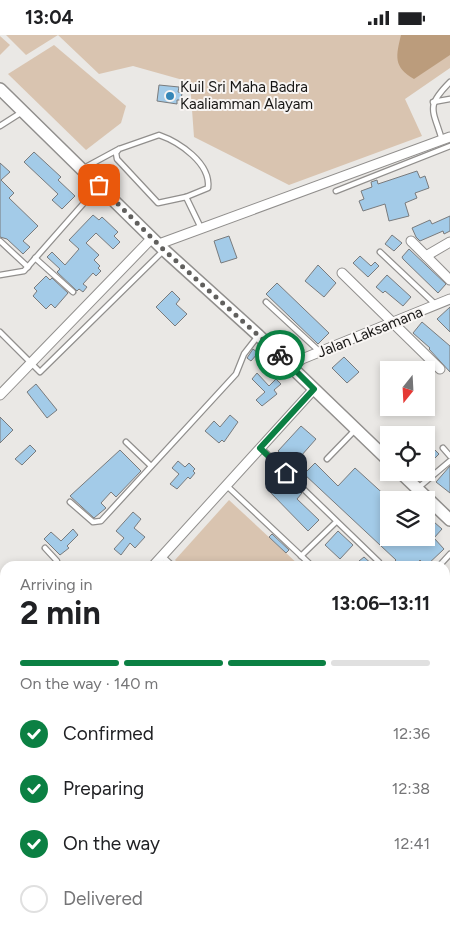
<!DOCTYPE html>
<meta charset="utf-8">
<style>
body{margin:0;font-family:Figtree,sans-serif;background:#f6f6f6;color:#202124;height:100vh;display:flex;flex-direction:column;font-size:19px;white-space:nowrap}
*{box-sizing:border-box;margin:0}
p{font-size:16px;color:#757577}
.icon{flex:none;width:28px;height:28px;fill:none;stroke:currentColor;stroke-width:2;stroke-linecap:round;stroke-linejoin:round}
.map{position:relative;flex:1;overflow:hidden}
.side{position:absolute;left:0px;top:526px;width:450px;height:376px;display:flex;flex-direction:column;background:#fff;border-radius:15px 15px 0 0;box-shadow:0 2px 8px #0003}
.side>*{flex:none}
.needle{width:32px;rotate:198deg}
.buttons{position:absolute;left:380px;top:326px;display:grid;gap:10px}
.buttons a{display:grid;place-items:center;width:55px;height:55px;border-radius:0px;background:#fff;box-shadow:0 2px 8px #0003;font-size:25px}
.pin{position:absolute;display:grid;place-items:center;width:42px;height:42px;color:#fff;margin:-21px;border-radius:10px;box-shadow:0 2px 8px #0006}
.courier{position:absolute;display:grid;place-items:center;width:50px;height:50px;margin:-25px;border:4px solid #0b8043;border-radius:50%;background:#fff;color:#222;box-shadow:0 1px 6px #0007}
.overview em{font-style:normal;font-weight:700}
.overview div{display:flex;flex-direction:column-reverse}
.overview{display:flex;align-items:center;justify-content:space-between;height:85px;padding:0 20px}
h1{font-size:32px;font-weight:700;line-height:38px}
.bar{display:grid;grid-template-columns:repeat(4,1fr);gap:8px 5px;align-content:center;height:60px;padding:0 20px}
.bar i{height:6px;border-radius:4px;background:#e0e0e0}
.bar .on{background:#0b8043}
.bar p{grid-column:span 4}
ol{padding:0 20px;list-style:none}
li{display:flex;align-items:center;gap:15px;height:55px}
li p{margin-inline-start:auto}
li .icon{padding:5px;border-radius:50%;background:#0b8043;color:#fff;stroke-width:4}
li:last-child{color:#757577}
li i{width:28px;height:28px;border:2px solid #e0e0e0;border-radius:50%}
.status{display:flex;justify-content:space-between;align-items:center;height:35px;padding:0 25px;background:#fff;direction:ltr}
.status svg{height:14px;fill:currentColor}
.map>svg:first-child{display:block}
.green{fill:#d9c4b0}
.forest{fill:#bb9c7c}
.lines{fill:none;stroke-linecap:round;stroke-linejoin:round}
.stream{stroke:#7d6751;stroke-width:2.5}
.building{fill:#a3cbe8;stroke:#797b7d}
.lane-casing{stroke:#918f8d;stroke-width:7}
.street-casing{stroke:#918f8d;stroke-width:11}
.secondary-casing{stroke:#918f8d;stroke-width:14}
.lane{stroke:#fff;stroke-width:4.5}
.street{stroke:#fff;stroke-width:9}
.secondary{stroke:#fff;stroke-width:11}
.done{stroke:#61605e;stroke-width:5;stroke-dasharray:0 9}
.route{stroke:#0b8043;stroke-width:6}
.poi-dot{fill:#3586b7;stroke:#f8f5f3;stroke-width:2}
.labels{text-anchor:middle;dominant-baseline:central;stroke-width:4;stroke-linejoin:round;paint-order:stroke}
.poi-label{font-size:15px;fill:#171615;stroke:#f8f5f3;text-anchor:start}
.street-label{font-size:15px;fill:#171615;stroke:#f8f5f3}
</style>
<div class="status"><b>13:04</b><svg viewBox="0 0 49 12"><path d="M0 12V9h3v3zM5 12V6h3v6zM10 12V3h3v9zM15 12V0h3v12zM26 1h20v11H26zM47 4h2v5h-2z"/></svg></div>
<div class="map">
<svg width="450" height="902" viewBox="0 0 450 902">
<rect width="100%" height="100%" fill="#eae8e5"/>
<g class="green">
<polygon points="6,0 450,0 450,33 405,64 422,101 289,150 194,102 190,47 133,31 99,39 58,0 26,20"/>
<polygon points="0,1 10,10 0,20"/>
<polygon points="54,10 126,71 121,88 86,115 8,39"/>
<polygon points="229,465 300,531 181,531 175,525"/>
<polygon points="0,870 5,879 5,898 15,898 17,902 0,902"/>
</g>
<g class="forest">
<path d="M401,0H450V20L414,44C393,32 396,21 401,0Z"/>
<polygon points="445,771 450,773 450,902 172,902 176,898 445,898"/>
<polygon points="46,898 135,898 140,902 42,902"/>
</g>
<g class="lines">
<g class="stream">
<polyline points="0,821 5,831"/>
<polyline points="40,898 42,902"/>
</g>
</g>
<g class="building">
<polygon points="159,50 179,52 178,57 182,58 181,65 177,65 177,69 157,66"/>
<polygon points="34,117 61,142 58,145 75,161 62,174 52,165 58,159 24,127"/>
<polygon points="0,128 10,137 1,145 14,158 9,163 38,191 23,206 30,212 23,219 7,204 0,202"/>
<polygon points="417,136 420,143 425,141 429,153 415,158 417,163 405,168 409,181 389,186 385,169 363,176 359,166 364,164 361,156 372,152 371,147 377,145 378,149"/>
<polygon points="93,180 99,185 102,182 118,197 114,201 120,207 113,214 96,198 86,208 99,220 94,225 100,231 98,233 101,236 96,241 93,238 83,249 87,252 83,257 79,254 77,256 57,237 60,234 47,222 52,217 65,230 79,214 69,205"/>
<polygon points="450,181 450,196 444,199 443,196 420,206 416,202 412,193 430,185 432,189"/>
<polygon points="392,200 402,208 394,216 385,209"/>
<polygon points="229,201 237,223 221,228 214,206"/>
<polygon points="409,214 446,249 438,258 403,224 402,222"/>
<polygon points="360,221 371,231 375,227 379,231 368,242 353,228"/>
<polygon points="318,230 336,248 324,262 305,246"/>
<polygon points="387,240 411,262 403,271 385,256 383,258 376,252"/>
<polygon points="46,241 50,245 52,243 68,258 55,273 51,269 46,274 33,261 37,256 34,253"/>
<polygon points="277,248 329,298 318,309 266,259"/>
<polygon points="172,256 180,264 176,269 187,279 175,291 156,272"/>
<polygon points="450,272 450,297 437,284"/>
<polygon points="422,287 450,311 450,337 429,314 430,313 413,298"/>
<polygon points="253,314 258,318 251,326 247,323"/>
<polygon points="344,322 359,337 347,348 332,333"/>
<polygon points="257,338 269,351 276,344 281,349 274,355 277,359 262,371 256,365 265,357 252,344"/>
<polygon points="36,349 57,375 47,383 27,357"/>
<polygon points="230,380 238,387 224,407 222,405 219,408 205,396 214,386 220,392"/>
<polygon points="0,382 13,395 0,408"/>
<polygon points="301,391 316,404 293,430 278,416"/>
<polygon points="426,406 439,419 426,432"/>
<polygon points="30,410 36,416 22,430 15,424"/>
<polygon points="120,415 141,436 116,462 111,457 101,468 106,473 94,483 70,461"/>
<polygon points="178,426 185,432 189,428 195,434 193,436 195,438 190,444 188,442 177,454 170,449 179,439 172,433"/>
<polygon points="315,428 338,451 355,433 389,464 389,502 426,502 426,480 442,494 434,503 444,514 426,531 420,525 415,531 390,531 396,525 304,439"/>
<polygon points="450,431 450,458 436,447"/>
<polygon points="282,439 302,458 297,464 319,485 308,496 267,454"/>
<polygon points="133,477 141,484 134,493 145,502 135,513 130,508 121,520 114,514 124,503 116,496"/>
<polygon points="73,494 78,500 67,511 69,513 60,520 44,504 51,497 61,506"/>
<polygon points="338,496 353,510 340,524 325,510"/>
<polygon points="272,499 289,515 286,518 269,502"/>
<polygon points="364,522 374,531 365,531 359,526"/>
</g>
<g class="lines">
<defs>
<g id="lane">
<polyline points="433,67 450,64"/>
<polyline points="0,91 22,77"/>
<path d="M442,105C433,74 425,72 450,47"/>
<path d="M82,134L119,114L159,100C179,107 211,128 208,153L186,162L158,168L117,124L116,118L119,114"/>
<polyline points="336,156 450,111"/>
<polyline points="186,162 201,193"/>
<polyline points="0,206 28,232"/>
<polyline points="380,217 435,269"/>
<polyline points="35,223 73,257"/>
<polyline points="0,240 24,236 98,152"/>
<polyline points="266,267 319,316"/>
<polyline points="0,297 40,337 163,216"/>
<polyline points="126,407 151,431"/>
<polyline points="261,413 379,527 380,531"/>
<polyline points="443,413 450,421"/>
<polyline points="327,424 355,395"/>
<polyline points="226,450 312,531"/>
<polyline points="418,453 450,426"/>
<polyline points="70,467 93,487 101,486 236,339 244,319 258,301"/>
<polyline points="45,513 57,526 56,531"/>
<polyline points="162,521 173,531"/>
<polyline points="301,521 336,487"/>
<polyline points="439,531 450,519"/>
<polyline points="445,642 450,637"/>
<polyline points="445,665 450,670"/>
<polyline points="445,694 450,699"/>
<polyline points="445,752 450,754"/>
</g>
<g id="street">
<polyline points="411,206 450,245"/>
<polyline points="159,209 450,102"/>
<polyline points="426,221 450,207"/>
<polyline points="342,238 440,334"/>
<polyline points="292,332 302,324 450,264"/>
<polyline points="0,360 152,203"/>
<polyline points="153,531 314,354"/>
<polyline points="0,699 5,693"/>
<polyline points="0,726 5,731"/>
</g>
<g id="secondary">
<polyline points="0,54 164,215 258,300 389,426"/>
<polyline points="401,438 450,485"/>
</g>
</defs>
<use href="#lane" class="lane-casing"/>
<use href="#street" class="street-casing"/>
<use href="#secondary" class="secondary-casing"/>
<use href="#lane" class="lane"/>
<use href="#street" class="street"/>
<use href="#secondary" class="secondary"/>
</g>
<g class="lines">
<polyline class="done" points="99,150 164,215 280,320"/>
<polyline class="route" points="280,320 314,354 260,413 286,438"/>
</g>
<circle class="poi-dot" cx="170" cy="61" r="5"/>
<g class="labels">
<g class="poi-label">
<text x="180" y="52">Kuil Sri Maha Badra<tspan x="180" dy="17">Kaaliamman Alayam</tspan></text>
</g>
<g class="street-label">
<text transform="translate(370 297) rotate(-22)">Jalan Laksamana</text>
</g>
</g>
</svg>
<div class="buttons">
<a><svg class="needle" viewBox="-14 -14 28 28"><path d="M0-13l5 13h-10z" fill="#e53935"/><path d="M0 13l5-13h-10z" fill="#757577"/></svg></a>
<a><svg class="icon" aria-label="locate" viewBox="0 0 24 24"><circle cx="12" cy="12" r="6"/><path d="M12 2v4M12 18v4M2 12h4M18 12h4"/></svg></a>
<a><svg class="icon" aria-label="layers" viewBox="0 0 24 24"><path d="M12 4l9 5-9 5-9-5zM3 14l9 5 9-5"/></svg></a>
</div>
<div class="pin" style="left:99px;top:150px;background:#ea580c"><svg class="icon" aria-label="bag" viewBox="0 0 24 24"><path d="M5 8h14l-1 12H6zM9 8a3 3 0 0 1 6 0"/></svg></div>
<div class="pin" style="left:286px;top:438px;background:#1f2937"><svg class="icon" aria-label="home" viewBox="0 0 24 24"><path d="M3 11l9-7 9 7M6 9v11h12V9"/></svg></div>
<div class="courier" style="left:280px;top:320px"><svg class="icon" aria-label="bike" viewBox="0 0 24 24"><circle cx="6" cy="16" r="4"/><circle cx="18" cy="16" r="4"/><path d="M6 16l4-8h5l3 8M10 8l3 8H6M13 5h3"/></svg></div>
<section class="side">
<div class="overview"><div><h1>2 min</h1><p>Arriving in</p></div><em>13:06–13:11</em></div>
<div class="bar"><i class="on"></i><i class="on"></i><i class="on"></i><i></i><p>On the way · 140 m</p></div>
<ol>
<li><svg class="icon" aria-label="check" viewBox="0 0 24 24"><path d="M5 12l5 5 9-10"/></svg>Confirmed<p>12:36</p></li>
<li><svg class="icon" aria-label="check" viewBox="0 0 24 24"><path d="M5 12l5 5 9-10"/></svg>Preparing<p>12:38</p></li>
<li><svg class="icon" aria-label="check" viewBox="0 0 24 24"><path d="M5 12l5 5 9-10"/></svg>On the way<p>12:41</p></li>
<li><i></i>Delivered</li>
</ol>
</section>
</div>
